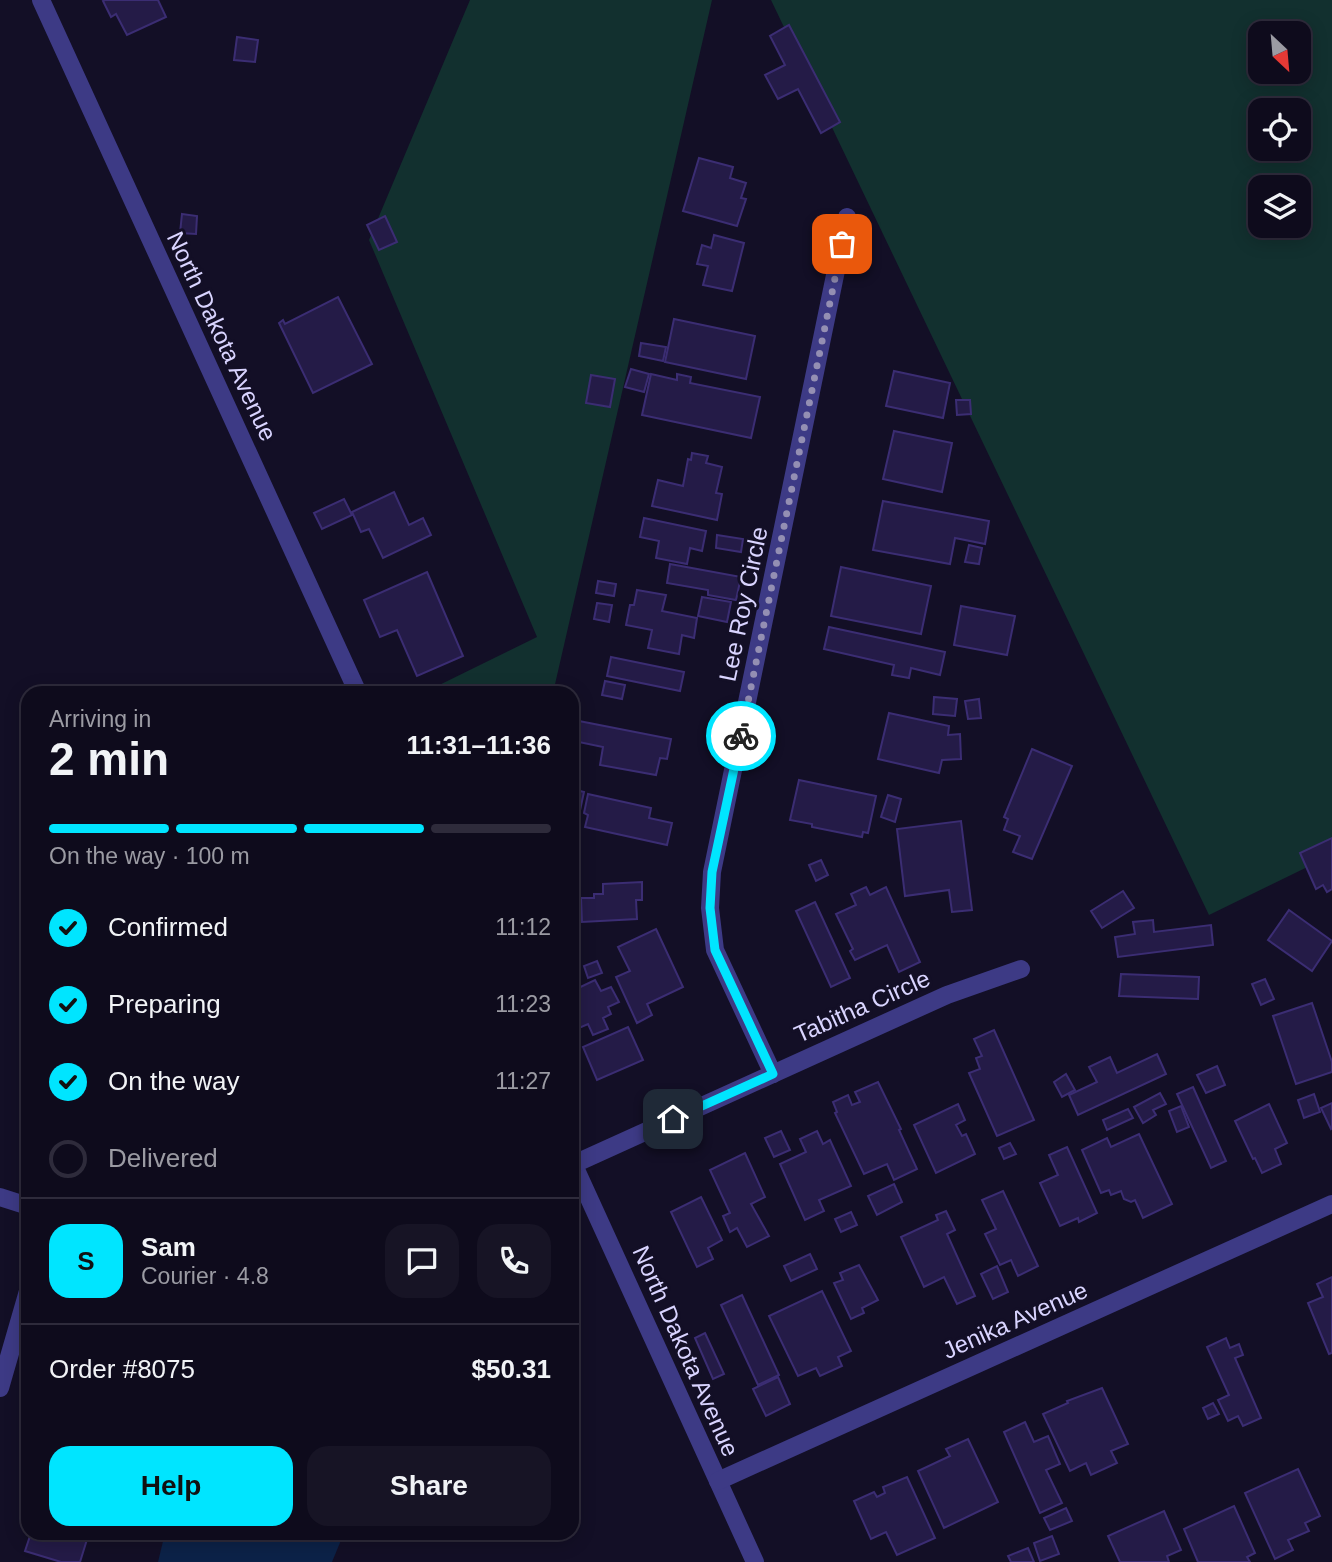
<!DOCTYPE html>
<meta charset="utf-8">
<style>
body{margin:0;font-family:Helvetica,sans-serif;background:#171425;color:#f1f3f6;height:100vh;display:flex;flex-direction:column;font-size:26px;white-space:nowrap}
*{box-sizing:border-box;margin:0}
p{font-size:23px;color:#9b9ba3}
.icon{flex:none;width:38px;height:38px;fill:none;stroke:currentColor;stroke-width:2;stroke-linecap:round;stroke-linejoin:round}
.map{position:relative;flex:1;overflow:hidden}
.side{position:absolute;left:21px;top:686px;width:558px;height:854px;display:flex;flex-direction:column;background:#0e0b1c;border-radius:21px;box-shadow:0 4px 18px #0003,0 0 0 2px #2e2b3b}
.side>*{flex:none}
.needle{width:46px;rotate:154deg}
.controls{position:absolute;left:1248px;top:21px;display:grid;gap:14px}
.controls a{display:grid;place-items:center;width:63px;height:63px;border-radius:14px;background:#0e0b1c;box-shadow:0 4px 18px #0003,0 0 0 2px #2e2b3b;font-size:35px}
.pin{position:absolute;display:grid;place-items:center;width:60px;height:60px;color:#fff;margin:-30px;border-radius:14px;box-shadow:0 4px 10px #0006}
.courier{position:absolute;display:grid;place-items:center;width:70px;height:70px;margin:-35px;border:5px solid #00e5ff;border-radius:50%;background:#fff;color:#222;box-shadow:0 2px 9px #0007}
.headline em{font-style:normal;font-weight:600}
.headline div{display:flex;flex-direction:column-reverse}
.headline{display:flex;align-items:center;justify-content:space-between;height:119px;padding:0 28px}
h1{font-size:46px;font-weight:600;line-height:52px}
.bar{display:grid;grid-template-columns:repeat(4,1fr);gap:10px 7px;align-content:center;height:84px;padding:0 28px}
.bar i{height:9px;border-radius:5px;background:#2e2b3b}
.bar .active{background:#00e5ff}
.bar p{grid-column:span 4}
.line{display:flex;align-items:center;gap:18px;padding:0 28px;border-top:2px solid #2e2b3b}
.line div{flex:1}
.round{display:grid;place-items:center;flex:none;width:74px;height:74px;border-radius:21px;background:#171425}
ol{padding:0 28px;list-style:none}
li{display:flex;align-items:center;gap:21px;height:77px}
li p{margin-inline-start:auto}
li .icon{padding:7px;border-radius:50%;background:#00e5ff;color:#111;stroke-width:4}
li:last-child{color:#9b9ba3}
li i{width:38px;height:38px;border:4px solid #2e2b3b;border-radius:50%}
.button{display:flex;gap:14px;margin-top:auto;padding:14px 28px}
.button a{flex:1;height:80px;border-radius:21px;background:#00e5ff;color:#111;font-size:28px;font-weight:600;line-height:80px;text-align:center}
.button a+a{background:#171425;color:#f1f3f6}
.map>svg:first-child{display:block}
.green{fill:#12302f;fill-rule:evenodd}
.water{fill:#0c2248}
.building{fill:#241b47;stroke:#3b2d73;stroke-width:2}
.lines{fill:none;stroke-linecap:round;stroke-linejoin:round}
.minor{stroke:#3d3a85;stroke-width:18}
.done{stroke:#948fb3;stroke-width:7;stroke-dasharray:0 12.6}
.route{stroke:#00e5ff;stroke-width:9}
.labels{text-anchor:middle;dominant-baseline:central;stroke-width:6;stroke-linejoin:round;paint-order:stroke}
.street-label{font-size:24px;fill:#d9d4ff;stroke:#130f26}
</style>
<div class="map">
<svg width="1332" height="1562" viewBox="0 0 1332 1562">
<rect width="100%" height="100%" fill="#130f26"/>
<g class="green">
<polygon points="470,0 712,0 553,693 423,693 537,637 369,240"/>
<path d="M771,0H1332V855L1209,915ZM1260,33H1298V72H1260ZM1260,110H1298V149H1260ZM1260,187H1298V226H1260Z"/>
</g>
<polygon class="water" points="165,1533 344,1533 332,1562 158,1562"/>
<g class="building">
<polygon points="105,0 158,0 166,17 127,35 116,14 111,17 103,1"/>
<polygon points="789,25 840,122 821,133 798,89 778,99 765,75 785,65 770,36"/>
<polygon points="237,37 258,40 255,62 234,60"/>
<polygon points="699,158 733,167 730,178 746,183 741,198 746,199 737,226 683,211"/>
<polygon points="182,214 197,216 196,234 180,233"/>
<polygon points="385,216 397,242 379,250 367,225"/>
<polygon points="714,235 744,243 732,291 703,285 708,266 697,264 702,245 711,248"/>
<polygon points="338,297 372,364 313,393 279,323 283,320 285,324"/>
<polygon points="674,319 755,336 746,379 665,362"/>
<polygon points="641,343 666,347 663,361 639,356"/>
<polygon points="631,369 649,374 644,392 625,387"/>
<polygon points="894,371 950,383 943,418 886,406"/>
<polygon points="651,374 677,380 677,374 691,377 690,383 760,397 751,438 642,415"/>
<polygon points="591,375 615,379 610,407 586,403"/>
<polygon points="956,400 970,400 971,414 957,415"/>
<polygon points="894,431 952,443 942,492 883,479"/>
<polygon points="692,453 708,456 706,463 722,467 716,493 722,494 717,520 652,506 658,480 683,486 688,459 691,460"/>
<polygon points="394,492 409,525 423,518 431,535 383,558 369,529 361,532 352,512"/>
<polygon points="344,499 352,515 322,529 314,513"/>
<polygon points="883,501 989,521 985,544 955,538 950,564 873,550"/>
<polygon points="644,518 706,531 702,551 690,548 687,564 656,558 659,541 640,537"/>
<polygon points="717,535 743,539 741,552 716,548"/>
<polygon points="969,545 982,548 979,564 965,562"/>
<polygon points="670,564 741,577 736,600 708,595 708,590 667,583"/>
<polygon points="841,567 931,586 921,634 831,616"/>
<polygon points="427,572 463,656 417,676 397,630 380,637 364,600"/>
<polygon points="598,581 616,584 614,596 596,593"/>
<polygon points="637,590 666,595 662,611 697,618 694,638 682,635 679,654 648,648 652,630 626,625 630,605 634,605"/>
<polygon points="702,597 731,602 727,622 698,616"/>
<polygon points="597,603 612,605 609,622 594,619"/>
<polygon points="961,606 1015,616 1007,655 954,645"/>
<polygon points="829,627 945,652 940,675 911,668 909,678 892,675 894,665 824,649"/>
<polygon points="611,657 684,672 680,691 607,676"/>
<polygon points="605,681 625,685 622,699 602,695"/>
<polygon points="934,697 957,699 955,716 933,714"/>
<polygon points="979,699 981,718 968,719 965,701"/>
<polygon points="889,713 949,726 948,735 960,734 961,759 942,760 939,773 878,759"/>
<polygon points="579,721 671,739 667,759 660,758 656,775 600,765 603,747 574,741"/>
<polygon points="1032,749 1072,766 1032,859 1013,852 1020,836 1004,830 1008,819 1004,817"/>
<polygon points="799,780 876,796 868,833 863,832 862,837 812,827 812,824 790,820"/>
<polygon points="572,789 584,792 579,815 572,813"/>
<polygon points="588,794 651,808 649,818 672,823 667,845 585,827 588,815 584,813"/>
<polygon points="888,795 901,799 895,822 881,817"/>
<polygon points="961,821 972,910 952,912 949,890 905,896 897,829"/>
<polygon points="1332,838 1332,889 1327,892 1323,885 1316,889 1300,853"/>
<polygon points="821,860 828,875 816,881 809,865"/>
<polygon points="642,882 642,900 636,900 637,919 582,922 581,898 594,898 594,894 603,894 603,884"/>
<polygon points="866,887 870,895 886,887 920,962 899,972 887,945 855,960 850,951 853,949 836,914 856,905 851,894"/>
<polygon points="1123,891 1134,908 1102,928 1091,911"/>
<polygon points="815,902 850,978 831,987 796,911"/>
<polygon points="1289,910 1332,941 1312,971 1268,940"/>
<polygon points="1153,920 1154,932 1211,925 1213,945 1118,957 1115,937 1135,934 1133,922"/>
<polygon points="656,929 683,987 647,1004 652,1015 637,1023 616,977 630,971 618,947"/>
<polygon points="597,961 602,973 588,978 584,966"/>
<polygon points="1121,974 1199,977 1198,999 1119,996"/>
<polygon points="1265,979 1274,999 1261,1005 1252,984"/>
<polygon points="595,980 601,991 611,987 619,1002 608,1007 611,1014 603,1018 608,1029 593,1035 588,1024 572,1031 572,991"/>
<polygon points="1312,1003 1332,1062 1332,1072 1296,1084 1273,1016"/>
<polygon points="628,1027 643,1060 597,1080 583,1047"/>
<polygon points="994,1030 1034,1120 997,1136 969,1073 980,1069 976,1058 982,1056 974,1039"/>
<polygon points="1157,1054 1166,1074 1078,1115 1069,1095 1097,1082 1089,1067 1110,1057 1117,1073"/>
<polygon points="1217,1066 1225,1085 1206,1093 1197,1075"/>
<polygon points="1066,1074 1075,1090 1062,1097 1054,1082"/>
<polygon points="878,1082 901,1129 899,1130 917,1169 894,1180 887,1164 864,1174 835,1113 837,1112 833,1102 848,1095 852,1105 860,1102 855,1092"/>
<polygon points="1193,1087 1226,1161 1211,1168 1177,1094"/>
<polygon points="1160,1093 1166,1104 1153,1110 1156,1115 1143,1123 1134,1107"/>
<polygon points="1314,1094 1320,1112 1304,1118 1298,1100"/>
<polygon points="1332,1103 1332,1128 1331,1129 1321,1108"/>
<polygon points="958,1104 965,1120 956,1125 962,1136 966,1134 975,1154 936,1173 914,1125"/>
<polygon points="1269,1104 1287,1143 1275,1149 1281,1164 1262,1173 1255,1158 1253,1159 1235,1121"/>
<polygon points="1181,1106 1189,1127 1177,1132 1169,1111"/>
<polygon points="1128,1109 1133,1118 1107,1130 1103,1120"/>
<polygon points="781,1131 790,1150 774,1157 765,1138"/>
<polygon points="817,1131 823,1144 830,1140 851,1186 819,1200 824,1211 805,1220 780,1164 806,1152 800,1139"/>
<polygon points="1139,1134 1172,1204 1143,1218 1135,1200 1131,1202 1124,1199 1121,1191 1111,1195 1109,1190 1101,1193 1082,1150 1107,1138 1111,1147"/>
<polygon points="1010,1143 1016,1154 1004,1159 999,1148"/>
<polygon points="1067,1147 1097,1213 1079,1222 1078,1218 1060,1226 1040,1183 1058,1175 1049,1155"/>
<polygon points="745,1153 765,1197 751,1204 769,1236 747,1247 737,1228 730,1232 723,1216 730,1213 710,1170"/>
<polygon points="894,1184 902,1202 877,1215 868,1196"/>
<polygon points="1003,1191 1038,1266 1018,1276 1011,1260 1000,1265 985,1234 996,1229 982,1200"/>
<polygon points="701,1197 722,1240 708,1248 713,1259 697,1267 671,1212"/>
<polygon points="946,1211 955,1230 947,1234 975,1296 957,1304 944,1277 924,1287 901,1237 938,1220 936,1215"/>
<polygon points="851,1212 857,1225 841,1232 835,1219"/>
<polygon points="810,1254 817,1269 791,1281 784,1266"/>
<polygon points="859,1265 878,1300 862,1308 864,1313 851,1319 834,1283 843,1280 840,1273"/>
<polygon points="997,1266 1008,1292 993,1299 981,1274"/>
<polygon points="1332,1277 1332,1353 1329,1354 1308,1303 1323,1297 1317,1284"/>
<polygon points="822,1291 851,1351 838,1357 842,1366 820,1376 816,1368 798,1376 769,1316"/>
<polygon points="742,1295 779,1375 758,1385 721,1305"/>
<polygon points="705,1333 724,1374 713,1379 695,1338"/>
<polygon points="1226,1338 1230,1348 1239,1344 1243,1355 1235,1358 1261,1418 1243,1426 1238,1416 1228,1421 1218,1400 1229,1395 1207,1347"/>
<polygon points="778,1377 790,1404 766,1416 753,1389"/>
<polygon points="1102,1388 1128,1444 1111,1451 1117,1463 1091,1475 1086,1463 1070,1471 1043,1414 1068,1403 1067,1401"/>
<polygon points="1213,1403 1219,1414 1208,1419 1203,1408"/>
<polygon points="1025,1422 1034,1442 1048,1436 1060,1464 1046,1470 1062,1503 1040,1513 1004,1432"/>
<polygon points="968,1439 998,1502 944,1528 918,1471 950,1456 946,1449"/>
<polygon points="1298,1469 1320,1516 1305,1523 1309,1531 1288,1540 1293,1550 1275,1559 1245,1493"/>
<polygon points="907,1477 935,1538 897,1555 886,1532 871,1539 854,1501 874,1492 877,1497 885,1493 883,1487"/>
<polygon points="1234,1506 1255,1553 1247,1557 1250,1562 1198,1562 1184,1529"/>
<polygon points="1066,1508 1072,1521 1050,1530 1044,1518"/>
<polygon points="1164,1511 1181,1550 1167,1556 1169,1562 1120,1562 1108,1536"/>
<polygon points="31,1533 89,1533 80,1562 61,1562 25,1551"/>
<polygon points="1052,1536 1059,1554 1040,1561 1034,1543"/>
<polygon points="1028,1548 1034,1562 1011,1562 1008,1556"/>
</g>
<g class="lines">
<g class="minor">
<polyline points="41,0 358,693"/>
<polyline points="773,1074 715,950 710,908 712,872 847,217"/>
<polyline points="572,1161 755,1562"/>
<polyline points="574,1164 947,995 1021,969"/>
<polyline points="0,1197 28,1206"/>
<polyline points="0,1388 28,1291"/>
<polyline points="718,1481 1332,1204"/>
</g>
</g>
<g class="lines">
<polyline class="done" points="741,736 842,244"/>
<polyline class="route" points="673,1119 773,1074 715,950 710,908 712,872 741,736"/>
</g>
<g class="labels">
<g class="street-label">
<text transform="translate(222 336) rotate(65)">North Dakota Avenue</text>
<text transform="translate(743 604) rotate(-78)">Lee Roy Circle</text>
<text transform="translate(862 1006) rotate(-24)">Tabitha Circle</text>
<text transform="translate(1015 1320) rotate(-24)">Jenika Avenue</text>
<text transform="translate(686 1351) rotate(66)">North Dakota Avenue</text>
</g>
</g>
</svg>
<div class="controls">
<a><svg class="needle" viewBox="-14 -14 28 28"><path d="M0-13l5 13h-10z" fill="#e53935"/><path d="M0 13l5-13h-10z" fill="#9b9ba3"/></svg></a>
<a><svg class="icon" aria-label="locate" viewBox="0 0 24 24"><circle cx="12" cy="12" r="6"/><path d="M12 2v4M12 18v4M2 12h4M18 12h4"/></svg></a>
<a><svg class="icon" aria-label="layers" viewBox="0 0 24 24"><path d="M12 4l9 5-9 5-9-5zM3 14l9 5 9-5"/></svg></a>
</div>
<div class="pin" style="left:842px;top:244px;background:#ea580c"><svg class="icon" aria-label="bag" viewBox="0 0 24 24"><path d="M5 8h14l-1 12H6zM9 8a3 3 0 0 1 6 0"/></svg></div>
<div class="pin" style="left:673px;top:1119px;background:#1f2937"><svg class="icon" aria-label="home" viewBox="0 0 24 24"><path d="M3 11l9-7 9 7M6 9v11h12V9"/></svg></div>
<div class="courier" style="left:741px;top:736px"><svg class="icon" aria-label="bike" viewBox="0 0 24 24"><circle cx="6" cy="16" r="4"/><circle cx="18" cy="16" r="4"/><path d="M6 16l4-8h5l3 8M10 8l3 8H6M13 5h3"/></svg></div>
<section class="side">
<div class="headline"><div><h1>2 min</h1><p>Arriving in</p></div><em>11:31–11:36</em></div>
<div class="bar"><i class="active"></i><i class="active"></i><i class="active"></i><i></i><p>On the way · 100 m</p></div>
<ol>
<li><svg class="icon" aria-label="check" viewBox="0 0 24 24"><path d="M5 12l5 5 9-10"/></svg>Confirmed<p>11:12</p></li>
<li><svg class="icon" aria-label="check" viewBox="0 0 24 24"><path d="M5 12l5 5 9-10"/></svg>Preparing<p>11:23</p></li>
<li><svg class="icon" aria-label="check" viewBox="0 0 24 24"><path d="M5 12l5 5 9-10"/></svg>On the way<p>11:27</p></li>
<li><i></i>Delivered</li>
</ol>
<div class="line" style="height:126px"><b class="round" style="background:#00e5ff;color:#111">S</b><div><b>Sam</b><p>Courier · 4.8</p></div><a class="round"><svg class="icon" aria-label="chat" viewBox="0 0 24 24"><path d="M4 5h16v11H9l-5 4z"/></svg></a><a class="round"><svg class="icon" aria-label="phone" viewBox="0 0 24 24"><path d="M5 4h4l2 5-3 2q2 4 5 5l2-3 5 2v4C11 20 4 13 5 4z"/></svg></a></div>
<div class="line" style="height:91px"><div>Order #8075</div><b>$50.31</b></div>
<div class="button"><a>Help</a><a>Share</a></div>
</section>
</div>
